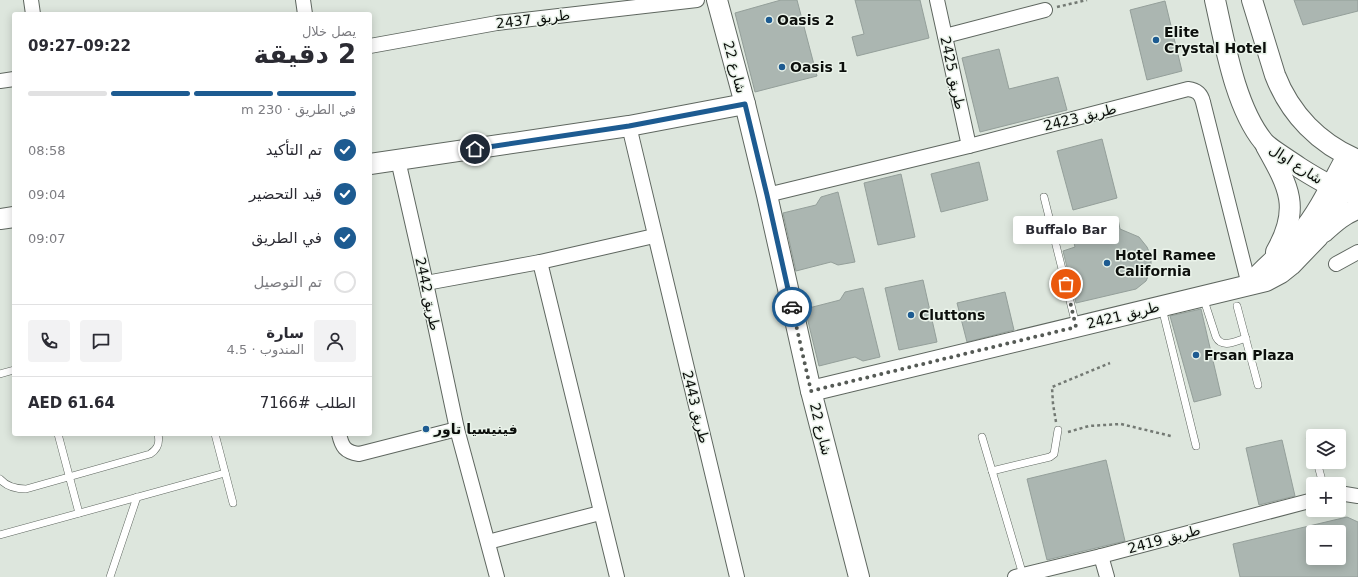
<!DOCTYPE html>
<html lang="ar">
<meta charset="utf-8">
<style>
body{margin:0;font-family:"DejaVu Sans",Vazirmatn,sans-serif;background:#f2f2f3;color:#2b2b33;direction:rtl;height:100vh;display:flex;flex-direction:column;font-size:15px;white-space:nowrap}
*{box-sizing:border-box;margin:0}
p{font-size:13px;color:#7c7c81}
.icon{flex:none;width:22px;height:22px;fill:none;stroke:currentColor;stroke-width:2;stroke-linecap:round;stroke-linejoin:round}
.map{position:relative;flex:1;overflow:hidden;direction:ltr}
.sheet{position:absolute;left:12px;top:12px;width:360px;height:424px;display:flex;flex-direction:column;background:#fff;border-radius:4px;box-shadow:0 2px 10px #0003;direction:rtl}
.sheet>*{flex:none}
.controls{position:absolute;left:1306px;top:429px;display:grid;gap:8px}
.controls a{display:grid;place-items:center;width:40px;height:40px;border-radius:4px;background:#fff;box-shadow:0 2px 10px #0003;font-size:20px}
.pin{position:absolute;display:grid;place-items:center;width:34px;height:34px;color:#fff;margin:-17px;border:2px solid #fff;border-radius:50%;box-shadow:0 1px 4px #0007}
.courier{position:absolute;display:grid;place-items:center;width:40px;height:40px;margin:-20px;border:3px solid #1d5b91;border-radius:50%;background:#fff;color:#222;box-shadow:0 1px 5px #0007}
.bubble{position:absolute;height:28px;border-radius:4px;background:#fff;box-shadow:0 2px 10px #0003;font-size:13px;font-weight:700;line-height:28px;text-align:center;direction:rtl}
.headline em{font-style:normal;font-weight:700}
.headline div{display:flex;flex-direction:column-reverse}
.headline{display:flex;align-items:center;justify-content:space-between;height:68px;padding:0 16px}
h1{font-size:26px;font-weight:700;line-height:30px}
.bar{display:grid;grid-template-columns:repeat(4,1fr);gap:6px 4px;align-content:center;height:48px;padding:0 16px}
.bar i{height:5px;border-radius:3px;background:#e1e1e2}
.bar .selected{background:#1d5b91}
.bar p{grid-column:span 4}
.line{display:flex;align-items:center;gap:10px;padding:0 16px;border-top:1px solid #e1e1e2}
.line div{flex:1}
.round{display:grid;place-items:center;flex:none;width:42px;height:42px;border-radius:4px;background:#f2f2f3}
ol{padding:0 16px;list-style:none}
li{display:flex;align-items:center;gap:12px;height:44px}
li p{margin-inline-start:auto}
li .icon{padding:4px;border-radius:50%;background:#1d5b91;color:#fff;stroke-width:4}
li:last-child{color:#7c7c81}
li i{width:22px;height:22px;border:2px solid #e1e1e2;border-radius:50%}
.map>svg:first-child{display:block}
.building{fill:#abb6b1;stroke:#949f9a;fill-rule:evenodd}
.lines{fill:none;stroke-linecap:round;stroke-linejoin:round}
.lane-casing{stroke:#5f6760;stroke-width:8}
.street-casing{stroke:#5f6760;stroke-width:16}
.secondary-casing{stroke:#5f6760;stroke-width:22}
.path{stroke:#737973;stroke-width:2.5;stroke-dasharray:3 3;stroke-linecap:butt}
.lane{stroke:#fff;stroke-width:7}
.street{stroke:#fff;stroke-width:14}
.secondary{stroke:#fff;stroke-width:20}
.done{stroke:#555a55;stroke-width:4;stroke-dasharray:0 7.2}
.route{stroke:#1d5b91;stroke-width:5}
.poi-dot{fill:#1d5b91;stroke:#eaf3ea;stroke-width:1.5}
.labels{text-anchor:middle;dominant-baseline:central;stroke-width:3;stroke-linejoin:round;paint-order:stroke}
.street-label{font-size:14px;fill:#0c0f0c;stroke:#eaf3ea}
.poi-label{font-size:14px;font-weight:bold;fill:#0c0f0c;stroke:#eaf3ea;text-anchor:start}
</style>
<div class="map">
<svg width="1358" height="577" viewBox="0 0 1358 577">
<rect width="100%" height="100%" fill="#dde6dd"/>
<g class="building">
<polygon points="781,0 797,0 817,76 755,92 735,13"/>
<polygon points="855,0 920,0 929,38 857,56 852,37 864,34"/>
<polygon points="1294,0 1358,0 1358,11 1303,25"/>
<polygon points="1165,1 1182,71 1147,80 1130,10"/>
<polygon points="999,49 1009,89 1058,77 1067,110 980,132 962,58"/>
<polygon points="1102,139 1117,198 1073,210 1057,151"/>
<polygon points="979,162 988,200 941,212 931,174"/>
<polygon points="901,174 915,237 878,245 864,183"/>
<polygon points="838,192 855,262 838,265 831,262 796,271 783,213 816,205 821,197"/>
<polygon points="1118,219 1120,229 1139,237 1147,247 1151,256 1151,270 1146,281 1136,289 1076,303 1063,251 1075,247 1071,231"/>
<polygon points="923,280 937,342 899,350 885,288"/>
<polygon points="863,288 880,357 863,361 855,357 819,366 805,309 840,300 845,292"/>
<polygon points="1005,292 1014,330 967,342 957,303"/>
<polygon points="1201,309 1221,395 1194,402 1170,316"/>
<polygon points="1282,440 1295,496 1259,505 1246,448"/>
<polygon points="1106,460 1125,541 1047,560 1027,479"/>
<path d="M1347,517L1358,522V577H1240L1233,544ZM1313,532H1339V558H1313Z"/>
</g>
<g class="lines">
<defs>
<g id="lane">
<polyline points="1044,197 1076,325"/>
<path d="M1203,297L1216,337C1222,349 1236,341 1246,338"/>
<polyline points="1237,306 1258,385"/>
<polyline points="1162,308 1196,446"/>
<polyline points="0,374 14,370"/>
<polyline points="58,434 79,513"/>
<polyline points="215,434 233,503"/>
<polyline points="982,437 1023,575"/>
<polyline points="1310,439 1313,449"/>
<polyline points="1317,462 1323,484"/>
<polyline points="992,471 1050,457 1054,454 1058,430"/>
<path d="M0,479C7,487 16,489 26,489L150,454C158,449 160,443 158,434"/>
<polyline points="0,535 225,473"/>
<polyline points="110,577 137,497"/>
</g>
<g id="street">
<polyline points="31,0 33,14"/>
<polyline points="303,0 305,14"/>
<polyline points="937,0 969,146"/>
<polyline points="945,36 1045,10"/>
<polyline points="370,46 497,23 697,0"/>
<polyline points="0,81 14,79"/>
<polyline points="629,126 737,577"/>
<polyline points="398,160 426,283 457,429 497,577"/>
<path d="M767,195L969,146L1188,89C1196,90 1201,93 1203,102L1249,285"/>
<polyline points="540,262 617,577"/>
<polyline points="1336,264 1358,252"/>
<polyline points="426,283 540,262 654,236"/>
<path d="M339,434C342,447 345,452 359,454L457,429"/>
<polyline points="1339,493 1358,496"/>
<polyline points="488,542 600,513"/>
<polyline points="1101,556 1107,577"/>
<polyline points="1015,577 1101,556 1313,500"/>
</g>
<g id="secondary">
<polyline points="717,0 745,104 767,195 811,391 859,577"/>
<path d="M1215,0C1225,44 1235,106 1263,141C1268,148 1292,162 1300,168C1319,180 1336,190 1358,195"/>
<path d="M1252,0L1275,75C1290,114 1319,144 1358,160"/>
<path d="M1266,146C1289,187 1301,208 1276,252"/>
<polyline points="370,164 629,126 745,104"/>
<polyline points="0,219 14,217"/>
<path d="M1324,232C1334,223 1345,213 1358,209"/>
<path d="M1251,283C1266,265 1286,251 1301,233C1320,210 1333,181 1347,156"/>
<polyline points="811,391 1266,281 1281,273 1291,265 1318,237 1342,192 1358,169"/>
</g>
</defs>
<use href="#lane" class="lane-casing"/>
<use href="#street" class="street-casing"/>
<use href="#secondary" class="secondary-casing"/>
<g class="path">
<polyline points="1057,7 1087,0"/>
<polyline points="1056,422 1053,404 1052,387 1110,363"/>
<polyline points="1068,432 1089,426 1121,424 1171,436"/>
</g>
<use href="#lane" class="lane"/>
<use href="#street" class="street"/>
<use href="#secondary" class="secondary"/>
</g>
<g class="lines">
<polyline class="done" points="792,307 811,391 1076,327 1066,284"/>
<polyline class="route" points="475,149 629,126 745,104 767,195 792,307"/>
</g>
<g class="poi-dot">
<circle cx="769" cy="20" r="4"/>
<circle cx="1156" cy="40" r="4"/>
<circle cx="782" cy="67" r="4"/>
<circle cx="1107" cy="263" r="4"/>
<circle cx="911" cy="315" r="4"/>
<circle cx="1196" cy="355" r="4"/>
<circle cx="426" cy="429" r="4"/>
</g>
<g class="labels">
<g class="street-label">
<text transform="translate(533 19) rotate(-7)">طريق 2437</text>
<text transform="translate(735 67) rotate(75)">شارع 22</text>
<text transform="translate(953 73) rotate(78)">طريق 2425</text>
<text transform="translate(1080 117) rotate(-14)">طريق 2423</text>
<text transform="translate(1296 164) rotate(33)">شارع اوال</text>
<text transform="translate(428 294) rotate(78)">طريق 2442</text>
<text transform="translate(1123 315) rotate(-14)">طريق 2421</text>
<text transform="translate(696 407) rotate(76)">طريق 2443</text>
<text transform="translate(821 429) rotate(76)">شارع 22</text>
<text transform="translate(1164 539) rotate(-15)">طريق 2419</text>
</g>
<g class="poi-label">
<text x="777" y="20">Oasis 2</text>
<text x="1164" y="32">Elite<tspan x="1164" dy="16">Crystal Hotel</tspan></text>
<text x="790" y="67">Oasis 1</text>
<text x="1115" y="255">Hotel Ramee<tspan x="1115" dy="16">California</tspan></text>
<text x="919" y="315">Cluttons</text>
<text x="1204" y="355">Frsan Plaza</text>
<text x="434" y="429">فينيسيا تاور</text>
</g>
</g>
</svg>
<div class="controls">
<a><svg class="icon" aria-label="layers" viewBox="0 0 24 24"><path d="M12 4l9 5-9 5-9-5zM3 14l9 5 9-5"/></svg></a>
<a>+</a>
<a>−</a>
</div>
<div class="pin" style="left:1066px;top:284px;background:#ea580c"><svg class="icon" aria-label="bag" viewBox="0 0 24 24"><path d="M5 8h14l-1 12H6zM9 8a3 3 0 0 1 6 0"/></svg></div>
<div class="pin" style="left:475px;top:149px;background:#1f2937"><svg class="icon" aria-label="home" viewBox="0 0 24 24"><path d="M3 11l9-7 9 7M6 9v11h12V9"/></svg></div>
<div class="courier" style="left:792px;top:307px"><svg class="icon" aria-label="car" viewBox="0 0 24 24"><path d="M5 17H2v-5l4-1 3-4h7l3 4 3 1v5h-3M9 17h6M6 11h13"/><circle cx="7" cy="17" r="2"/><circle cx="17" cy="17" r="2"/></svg></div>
<div class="bubble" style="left:1013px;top:216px;width:106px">Buffalo Bar</div>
<section class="sheet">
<div class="headline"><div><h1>2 دقيقة</h1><p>يصل خلال</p></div><em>09:22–09:27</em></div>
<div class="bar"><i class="selected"></i><i class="selected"></i><i class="selected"></i><i></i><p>في الطريق · 230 m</p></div>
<ol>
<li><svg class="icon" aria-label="check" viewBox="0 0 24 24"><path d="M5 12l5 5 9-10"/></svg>تم التأكيد<p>08:58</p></li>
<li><svg class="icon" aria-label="check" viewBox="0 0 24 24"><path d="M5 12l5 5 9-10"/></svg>قيد التحضير<p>09:04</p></li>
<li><svg class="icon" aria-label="check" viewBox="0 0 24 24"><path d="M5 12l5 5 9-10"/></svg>في الطريق<p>09:07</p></li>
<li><i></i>تم التوصيل</li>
</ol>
<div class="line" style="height:72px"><a class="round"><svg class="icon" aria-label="person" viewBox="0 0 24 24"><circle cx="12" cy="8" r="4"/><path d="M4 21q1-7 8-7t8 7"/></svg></a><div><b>سارة</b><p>المندوب · 4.5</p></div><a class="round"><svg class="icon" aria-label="chat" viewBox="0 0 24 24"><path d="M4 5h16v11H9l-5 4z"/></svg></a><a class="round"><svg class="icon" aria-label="phone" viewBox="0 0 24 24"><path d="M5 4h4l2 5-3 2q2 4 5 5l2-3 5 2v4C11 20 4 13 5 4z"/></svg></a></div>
<div class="line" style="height:52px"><div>الطلب #7166</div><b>AED 61.64</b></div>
</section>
</div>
